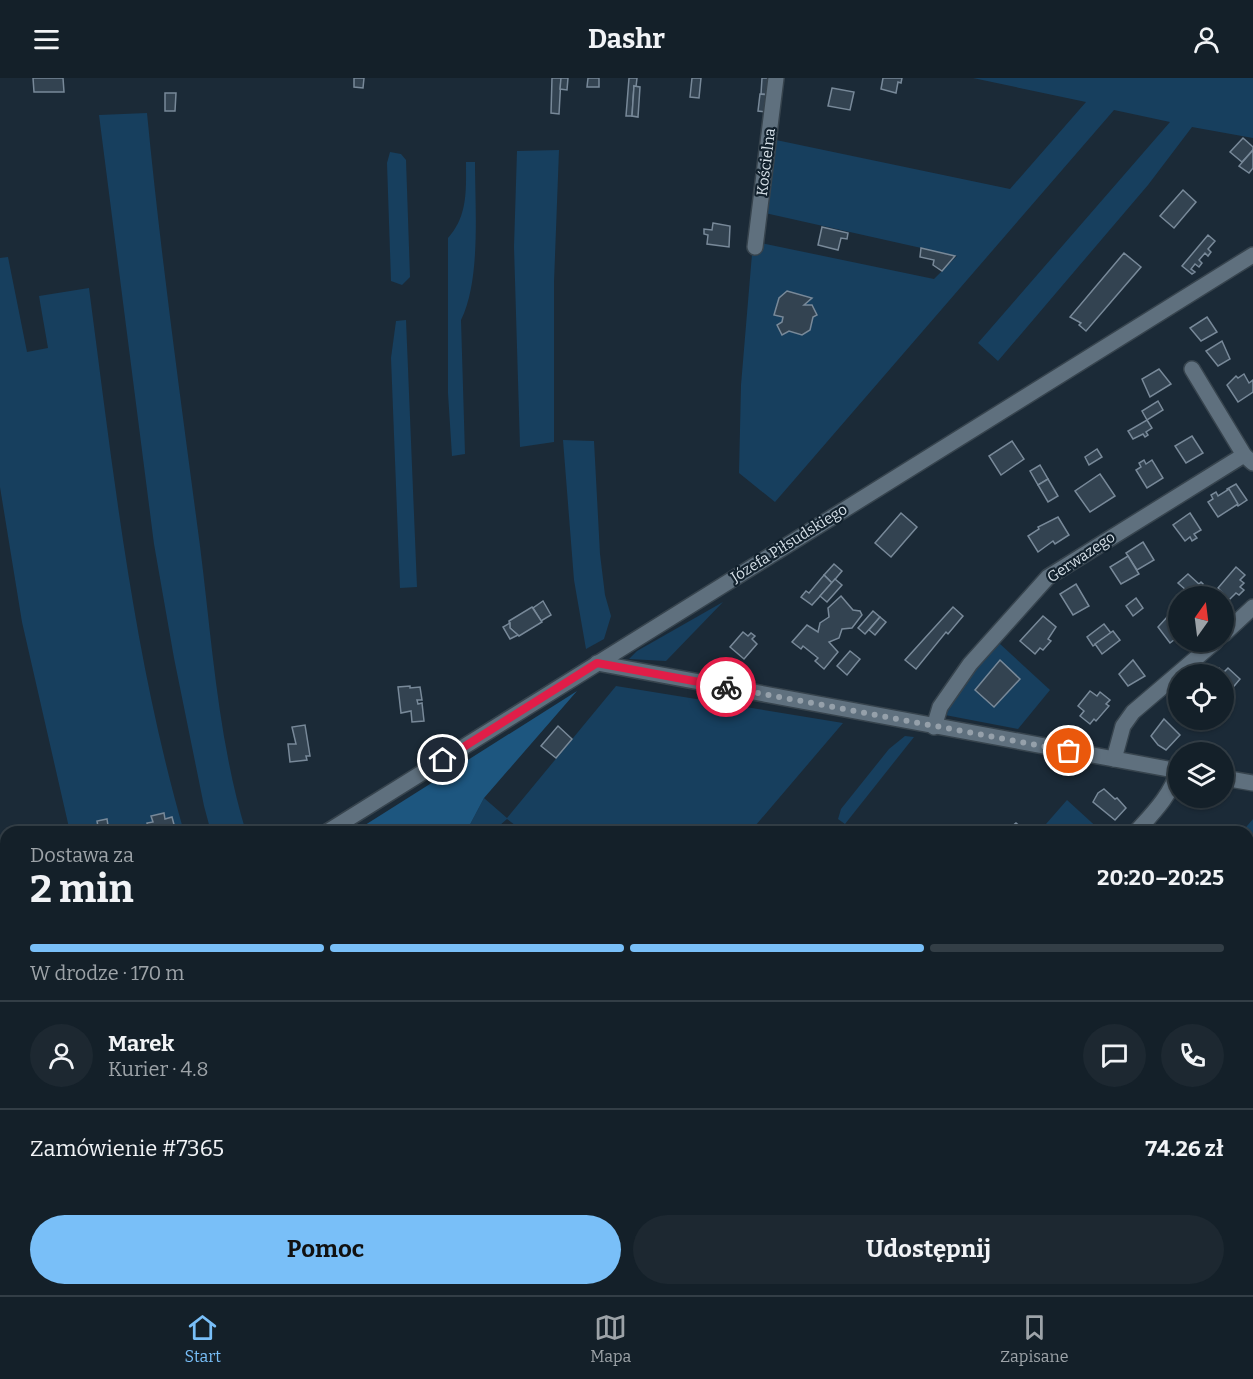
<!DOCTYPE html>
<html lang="pl">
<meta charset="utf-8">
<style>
body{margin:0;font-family:Bitter,serif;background:#1d2831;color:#f1f3f6;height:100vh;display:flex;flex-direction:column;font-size:22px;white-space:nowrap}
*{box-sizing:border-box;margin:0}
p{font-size:20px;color:#9da3a8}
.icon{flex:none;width:33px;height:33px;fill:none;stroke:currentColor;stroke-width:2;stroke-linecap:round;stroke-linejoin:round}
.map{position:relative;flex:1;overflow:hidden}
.panel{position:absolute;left:0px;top:748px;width:1254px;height:470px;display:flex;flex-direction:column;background:#142029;border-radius:18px 18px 0 0;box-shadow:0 2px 4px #0004,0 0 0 2px #333e46}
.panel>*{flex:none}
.needle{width:39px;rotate:14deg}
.fabs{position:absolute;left:1168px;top:508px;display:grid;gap:12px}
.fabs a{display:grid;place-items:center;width:66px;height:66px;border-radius:50%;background:#142029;box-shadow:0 2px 4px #0004,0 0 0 2px #333e46;font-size:30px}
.pin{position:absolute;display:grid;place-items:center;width:51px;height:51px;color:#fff;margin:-26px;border:3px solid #fff;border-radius:50%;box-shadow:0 2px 6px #0007}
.courier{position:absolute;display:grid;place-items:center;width:60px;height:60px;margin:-30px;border:4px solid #e11d48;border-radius:50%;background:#fff;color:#222;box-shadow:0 2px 8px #0007}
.headline em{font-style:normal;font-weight:700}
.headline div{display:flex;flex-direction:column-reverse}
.headline{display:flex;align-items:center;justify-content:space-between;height:102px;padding:0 30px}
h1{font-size:39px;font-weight:700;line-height:45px}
.bar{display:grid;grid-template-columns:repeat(4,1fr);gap:9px 6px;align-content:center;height:72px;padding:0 30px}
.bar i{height:8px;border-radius:4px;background:#333e46}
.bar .selected{background:#79bff8}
.bar p{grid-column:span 4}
.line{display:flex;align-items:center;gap:15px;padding:0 30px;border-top:2px solid #333e46}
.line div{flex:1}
.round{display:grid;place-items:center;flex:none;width:63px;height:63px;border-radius:32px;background:#1d2831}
.cta{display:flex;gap:12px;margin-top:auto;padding:12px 30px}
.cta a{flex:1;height:69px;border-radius:36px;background:#79bff8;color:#111;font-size:24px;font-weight:700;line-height:69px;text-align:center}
.cta a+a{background:#1d2831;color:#f1f3f6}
header{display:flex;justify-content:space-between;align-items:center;height:78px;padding:0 30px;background:#142029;font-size:27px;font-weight:700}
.tabs{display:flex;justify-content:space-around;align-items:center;height:84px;border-top:2px solid #333e46;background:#142029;font-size:16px;color:#9da3a8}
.tabs a{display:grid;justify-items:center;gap:3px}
.tabs .selected{color:#79bff8}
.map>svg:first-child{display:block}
.green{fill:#173f5e}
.forest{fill:#1d567f}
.building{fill:#334351;stroke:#788999;stroke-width:1.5}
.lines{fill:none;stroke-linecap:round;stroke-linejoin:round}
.minor-casing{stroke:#37444e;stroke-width:18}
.minor{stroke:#5f707e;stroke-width:15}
.done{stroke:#95a0aa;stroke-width:6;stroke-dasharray:0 10.8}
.route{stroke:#e11d48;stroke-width:8}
.labels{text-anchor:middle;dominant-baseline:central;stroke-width:4.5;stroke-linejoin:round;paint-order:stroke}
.street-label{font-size:15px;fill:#d6e0e8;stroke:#12212d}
</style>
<header><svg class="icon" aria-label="menu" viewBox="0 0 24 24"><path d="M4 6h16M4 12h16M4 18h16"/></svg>Dashr<svg class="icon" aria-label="person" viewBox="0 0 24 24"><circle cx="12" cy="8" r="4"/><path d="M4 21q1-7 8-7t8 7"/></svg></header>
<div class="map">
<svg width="1253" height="1217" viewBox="0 0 1253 1217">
<rect width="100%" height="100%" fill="#1b2a37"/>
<g class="green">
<polygon points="973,0 1253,0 1253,60 1192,49 1148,107 998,283 978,265 1170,44 1114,32 775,424 739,395 741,307 752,176 761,165 934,201 957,178 765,135 776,62 1010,111 1086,24"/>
<path d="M147,35C161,180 181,324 200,468C212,563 218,662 246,754H211L204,728L174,580L154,466L99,37Z"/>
<polygon points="559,72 554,204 554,364 520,369 514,169 517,73"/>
<polygon points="390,74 401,76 406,82 410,199 402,207 391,203 387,85"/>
<path d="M466,84H475C475,130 481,202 461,242L465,376L452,378L448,315V160C468,138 466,112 466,84Z"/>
<path d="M8,179L27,274L48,270L39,218L89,210C113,392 133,577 184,754H70L22,544L0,409V180Z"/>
<polygon points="406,242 417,509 400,510 391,280 396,243"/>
<polygon points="563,362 594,363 600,476 605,517 611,538 604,561 586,571 574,502"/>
<polygon points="723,524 666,583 629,581 637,573"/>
<polygon points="999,565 1050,612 1018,651 945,637 966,601"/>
<polygon points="616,608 843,645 750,754 524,754 507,741 492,754 466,754 484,720 507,740"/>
<polygon points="905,658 914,659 845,746 838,741 841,731 889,671"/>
<polygon points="1067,722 1102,754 1039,754"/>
<polygon points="1253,741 1253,829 1251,832 1253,834 1253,890 1248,896 1248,754 1242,754"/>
<polygon points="1253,935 1253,1039 1248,1044 1248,940"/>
<polygon points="6,1093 6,1212 91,1212 102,1217 0,1217 0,1127"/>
<polygon points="171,1212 379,1212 375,1217 170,1217"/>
<polygon points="758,1212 978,1212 973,1217 754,1217"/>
<polygon points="1015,1212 1103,1212 1099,1217 1010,1217"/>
</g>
<g class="forest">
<polygon points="577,613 484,720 466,754 354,754"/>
<polygon points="6,935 6,1093 0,1127 0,936"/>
</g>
<g class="building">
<polygon points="33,0 63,0 64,14 34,14"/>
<polygon points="354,0 364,0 363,10 354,9"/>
<polygon points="552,0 561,0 559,36 551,35"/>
<polygon points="568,0 567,12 560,11 561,0"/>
<polygon points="588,0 599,0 599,9 587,9"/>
<polygon points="629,0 637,0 636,9 634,8 632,38 626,38"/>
<polygon points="692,0 701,0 699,20 690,19"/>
<polygon points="762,0 771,0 770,17 761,16"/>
<polygon points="883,0 902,0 901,5 898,4 896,15 881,11"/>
<polygon points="634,8 640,9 638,39 632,38"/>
<polygon points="832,10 854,14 850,32 828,28"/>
<polygon points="165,15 176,15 175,33 165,33"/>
<polygon points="760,16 770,17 767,34 758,33"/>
<polygon points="1243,60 1253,69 1253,72 1242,84 1230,74"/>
<polygon points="1253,72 1253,90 1249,95 1239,88"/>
<polygon points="1183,112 1196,124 1174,150 1160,138"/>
<polygon points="713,145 730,148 729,169 707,166 708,157 704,156 704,151 712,152"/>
<polygon points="822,149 848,155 847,161 841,160 838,172 818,167"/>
<polygon points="1208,157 1215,163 1208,171 1211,174 1208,178 1205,175 1199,182 1202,185 1199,189 1195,186 1191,191 1195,194 1192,196 1182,188"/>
<polygon points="921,170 955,178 942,193 933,187 934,182 920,179"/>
<polygon points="1124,175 1141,189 1086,253 1079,247 1081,245 1070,239"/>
<polygon points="787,213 812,220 804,227 812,227 817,237 813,239 810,252 802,257 789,253 782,257 777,247 782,244 783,239 774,237 779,220"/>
<polygon points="1207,239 1217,254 1201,263 1190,250"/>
<polygon points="1222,263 1230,281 1218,288 1206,273"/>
<polygon points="1159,291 1171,306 1150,319 1142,301"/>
<polygon points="1244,296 1249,305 1253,302 1253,314 1238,324 1227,307 1236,298 1238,300"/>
<polygon points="1158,323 1163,332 1147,342 1142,333"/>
<polygon points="1147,342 1152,350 1146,354 1148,357 1145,359 1143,356 1133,361 1128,353"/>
<polygon points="1192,358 1203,375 1186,385 1175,368"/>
<polygon points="1012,363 1024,381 1001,397 989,378"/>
<polygon points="1097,371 1102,379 1089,387 1085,379"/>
<polygon points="1144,382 1146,386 1152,382 1163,400 1147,410 1136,392 1141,389 1139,385"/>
<polygon points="1040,387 1048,401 1038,407 1030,393"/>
<polygon points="1100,396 1115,418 1090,434 1075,413"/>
<polygon points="1048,401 1058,418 1048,424 1038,407"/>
<polygon points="1236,406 1247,422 1238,428 1227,411"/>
<polygon points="1229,411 1238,426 1218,439 1208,424 1213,421 1211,417 1216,414 1218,418"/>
<polygon points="901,435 917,449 891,479 875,465"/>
<polygon points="1190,435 1201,452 1194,456 1197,460 1192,463 1190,459 1185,463 1173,447"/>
<polygon points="1058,439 1069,457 1055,466 1053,463 1038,474 1028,458 1039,451 1038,449"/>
<polygon points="1143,464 1154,482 1137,492 1126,475"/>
<polygon points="1128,478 1139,496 1121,506 1110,489"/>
<polygon points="834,486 842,493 832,505 824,497"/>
<polygon points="1236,489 1245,497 1240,502 1244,505 1240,509 1244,512 1239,517 1236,515 1229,522 1218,510"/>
<polygon points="1188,496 1199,506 1201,504 1203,506 1202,508 1207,512 1201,519 1194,519 1178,505"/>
<polygon points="824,497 832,505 812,527 801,519 806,513 809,515"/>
<polygon points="835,501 842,507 827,524 820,518"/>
<polygon points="1076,506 1089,528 1073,537 1060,516"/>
<polygon points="841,518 853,532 860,533 862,537 852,550 842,551 839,560 829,564 838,574 824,591 815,583 818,580 803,568 801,571 792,564 807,547 818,554 820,545 829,539 828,530"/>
<polygon points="1136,520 1143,530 1133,538 1126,528"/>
<polygon points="543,523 551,537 541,543 533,530"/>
<polygon points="532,529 542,544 519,558 510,550 509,543"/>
<polygon points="953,529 963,538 948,556 946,554 916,591 905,582"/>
<polygon points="873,533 880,539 865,556 858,550"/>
<polygon points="1169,537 1173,542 1179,537 1179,558 1170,565 1158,549"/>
<polygon points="1043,538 1056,549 1048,561 1051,563 1043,572 1040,570 1035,576 1020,563"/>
<polygon points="880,539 886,544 875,557 869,552"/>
<polygon points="510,545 510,550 518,557 510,561 503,549"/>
<polygon points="1104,546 1111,555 1093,568 1087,559"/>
<polygon points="1113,553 1120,562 1102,576 1095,566"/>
<polygon points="743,554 748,558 751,555 755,558 752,561 757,566 744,581 730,569"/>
<polygon points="850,573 860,581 847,597 837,588"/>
<polygon points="1000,582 1020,601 994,629 975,612"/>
<polygon points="1133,582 1145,598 1128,608 1119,596"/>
<polygon points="1219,590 1224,594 1228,590 1240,601 1230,613 1228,611 1224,615 1224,597 1213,597"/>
<polygon points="410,608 410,610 420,609 422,622 417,622 418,626 422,625 424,643 412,644 411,633 401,635 398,609"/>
<polygon points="1090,613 1097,618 1100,614 1110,622 1106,626 1109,628 1096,643 1094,641 1090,646 1080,638 1084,633 1078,628"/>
<polygon points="1164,641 1180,657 1166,672 1158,667 1151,658"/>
<polygon points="305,647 310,678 306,678 307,682 290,684 288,666 296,666 292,649"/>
<polygon points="558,648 572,661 556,680 541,668"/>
<polygon points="1104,711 1115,721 1117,720 1126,730 1115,742 1093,724 1098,715"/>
<polygon points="164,735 165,741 172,739 176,754 149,754 147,745 153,744 151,738"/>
<polygon points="107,741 109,754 99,754 97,743"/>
<polygon points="1016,745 1027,754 1006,753"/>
<polygon points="4,790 6,819 0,820 0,791"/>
<polygon points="55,1212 73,1214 90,1212 88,1217 53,1217"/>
</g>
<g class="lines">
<defs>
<g id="minor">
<polyline points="755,169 776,0"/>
<polyline points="1192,291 1244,377 1253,385"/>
<polyline points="1224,556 1253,529"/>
<polyline points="597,585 1179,693"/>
<polyline points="934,649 940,629 970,586 1048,499 1244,377"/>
<polyline points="1114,681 1123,648 1133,634 1215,564"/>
<polyline points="1224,700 1253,705"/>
<polyline points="327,754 1253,177"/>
<path d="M1136,754C1153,735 1171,717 1178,693"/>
<polyline points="0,924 6,923"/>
<polyline points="737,1217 742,1212"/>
</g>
</defs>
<use href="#minor" class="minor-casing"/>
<use href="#minor" class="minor"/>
</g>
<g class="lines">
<polyline class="done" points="726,609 1069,673"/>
<polyline class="route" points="443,682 597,585 726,609"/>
</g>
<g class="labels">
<g class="street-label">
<text transform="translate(766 84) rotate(-83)">Kościelna</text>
<text transform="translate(789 465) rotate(-32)">Józefa Piłsudskiego</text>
<text transform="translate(1081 479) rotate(-34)">Gerwazego</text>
</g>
</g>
</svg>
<div class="fabs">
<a><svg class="needle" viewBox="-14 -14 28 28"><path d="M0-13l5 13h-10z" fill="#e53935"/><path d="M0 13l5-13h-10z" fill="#9da3a8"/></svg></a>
<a><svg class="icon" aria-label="locate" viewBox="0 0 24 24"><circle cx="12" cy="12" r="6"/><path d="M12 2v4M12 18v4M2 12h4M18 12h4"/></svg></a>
<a><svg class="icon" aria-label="layers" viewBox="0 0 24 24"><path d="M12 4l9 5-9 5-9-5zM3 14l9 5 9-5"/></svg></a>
</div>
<div class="pin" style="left:1069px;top:673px;background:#ea580c"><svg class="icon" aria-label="bag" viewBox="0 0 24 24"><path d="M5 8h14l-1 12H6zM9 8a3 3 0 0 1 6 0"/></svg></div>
<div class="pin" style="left:443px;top:682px;background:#1f2937"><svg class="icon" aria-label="home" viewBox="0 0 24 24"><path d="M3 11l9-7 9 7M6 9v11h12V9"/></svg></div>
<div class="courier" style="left:726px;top:609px"><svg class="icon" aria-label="bike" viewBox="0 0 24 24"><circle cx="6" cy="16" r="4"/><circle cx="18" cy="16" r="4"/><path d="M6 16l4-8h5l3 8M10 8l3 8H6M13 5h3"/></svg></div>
<section class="panel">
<div class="headline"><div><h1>2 min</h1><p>Dostawa za</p></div><em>20:20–20:25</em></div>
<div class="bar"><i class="selected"></i><i class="selected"></i><i class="selected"></i><i></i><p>W drodze · 170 m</p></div>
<div class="line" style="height:108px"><a class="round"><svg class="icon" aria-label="person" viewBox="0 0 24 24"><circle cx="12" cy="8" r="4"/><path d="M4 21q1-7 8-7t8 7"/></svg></a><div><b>Marek</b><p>Kurier · 4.8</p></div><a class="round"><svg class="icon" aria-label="chat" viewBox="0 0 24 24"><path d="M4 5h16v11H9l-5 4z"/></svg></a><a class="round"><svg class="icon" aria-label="phone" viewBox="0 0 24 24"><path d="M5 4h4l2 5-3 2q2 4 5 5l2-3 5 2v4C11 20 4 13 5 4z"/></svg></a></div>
<div class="line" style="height:78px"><div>Zamówienie #7365</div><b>74.26 zł</b></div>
<div class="cta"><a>Pomoc</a><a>Udostępnij</a></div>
</section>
</div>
<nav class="tabs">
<a class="selected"><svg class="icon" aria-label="home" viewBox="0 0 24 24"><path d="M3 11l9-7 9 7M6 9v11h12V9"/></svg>Start</a>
<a><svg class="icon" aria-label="map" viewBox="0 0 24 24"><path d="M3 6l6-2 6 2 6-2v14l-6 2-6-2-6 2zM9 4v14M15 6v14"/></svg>Mapa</a>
<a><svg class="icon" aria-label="saved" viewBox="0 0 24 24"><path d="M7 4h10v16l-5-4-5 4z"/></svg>Zapisane</a>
</nav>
